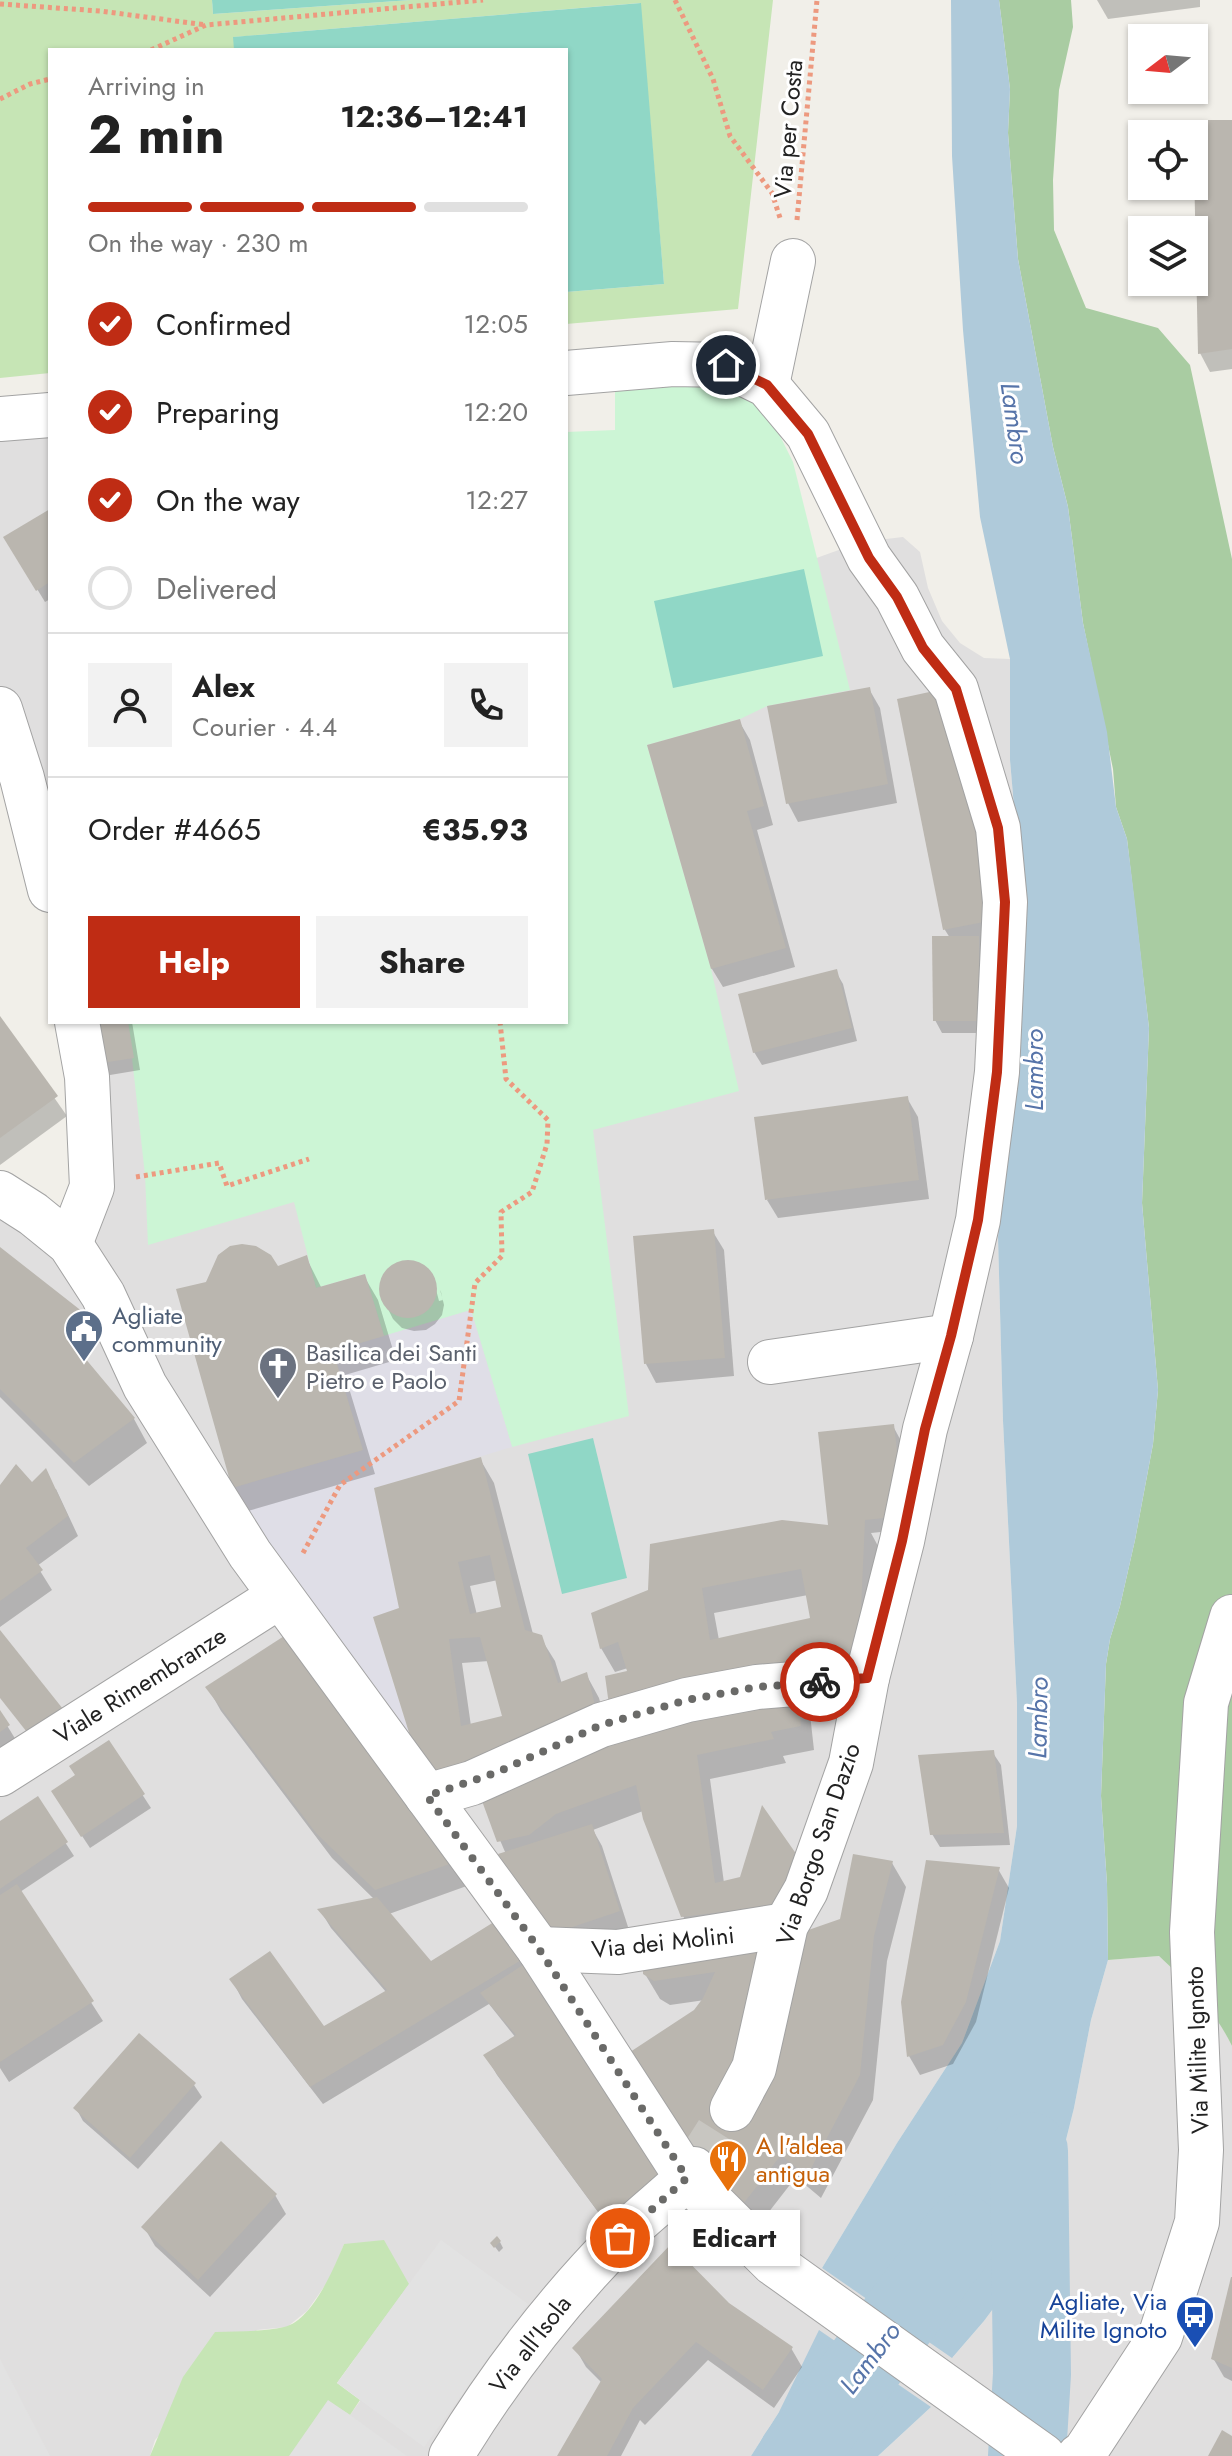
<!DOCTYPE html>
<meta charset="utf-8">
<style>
body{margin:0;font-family:Jost,sans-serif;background:#f2f2f2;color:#222;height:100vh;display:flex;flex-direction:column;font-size:30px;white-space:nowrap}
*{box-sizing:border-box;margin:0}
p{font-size:26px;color:#767676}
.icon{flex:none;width:44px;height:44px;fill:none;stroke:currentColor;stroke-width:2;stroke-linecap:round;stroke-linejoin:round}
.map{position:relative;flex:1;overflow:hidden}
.side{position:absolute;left:48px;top:48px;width:520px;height:976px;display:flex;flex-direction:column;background:#fff;border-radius:0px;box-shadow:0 2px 6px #0004}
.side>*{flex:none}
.needle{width:52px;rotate:254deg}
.tools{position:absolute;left:1128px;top:24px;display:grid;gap:16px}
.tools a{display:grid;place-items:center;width:80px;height:80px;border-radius:0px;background:#fff;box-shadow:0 2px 6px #0004;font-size:40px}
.pin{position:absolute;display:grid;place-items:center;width:68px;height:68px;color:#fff;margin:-34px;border:4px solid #fff;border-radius:50%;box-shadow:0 2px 8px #0007}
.courier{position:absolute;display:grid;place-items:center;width:80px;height:80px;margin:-40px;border:6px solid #bf2c14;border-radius:50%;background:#fff;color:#222;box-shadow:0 2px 10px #0007}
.bubble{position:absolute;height:56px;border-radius:0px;background:#fff;box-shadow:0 2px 6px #0004;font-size:26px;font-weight:700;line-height:56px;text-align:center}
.headline em{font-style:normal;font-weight:700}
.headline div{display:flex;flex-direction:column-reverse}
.headline{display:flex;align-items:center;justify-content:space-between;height:136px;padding:0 40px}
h1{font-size:52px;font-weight:700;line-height:60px}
.bar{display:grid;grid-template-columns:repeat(4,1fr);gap:12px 8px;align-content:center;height:96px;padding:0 40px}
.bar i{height:10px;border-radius:6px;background:#e0e0e0}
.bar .on{background:#bf2c14}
.bar p{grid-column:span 4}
.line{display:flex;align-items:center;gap:20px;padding:0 40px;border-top:2px solid #e0e0e0}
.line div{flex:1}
.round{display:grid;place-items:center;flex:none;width:84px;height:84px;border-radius:0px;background:#f2f2f2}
ol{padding:0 40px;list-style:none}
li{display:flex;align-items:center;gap:24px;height:88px}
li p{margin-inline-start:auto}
li .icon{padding:8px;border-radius:50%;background:#bf2c14;color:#fff;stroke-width:4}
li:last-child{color:#767676}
li i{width:44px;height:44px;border:4px solid #e0e0e0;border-radius:50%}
.primary-button{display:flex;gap:16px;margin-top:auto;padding:16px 40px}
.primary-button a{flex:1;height:92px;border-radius:0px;background:#bf2c14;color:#fff;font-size:32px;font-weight:700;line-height:92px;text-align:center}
.primary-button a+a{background:#f2f2f2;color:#222}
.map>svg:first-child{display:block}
.residential{fill:#e0dfdf}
.grass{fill:#c6e5b5}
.forest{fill:#a9cca2}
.park{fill:#ccf5d5}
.pitch{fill:#90d7c6}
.parking{fill:#e2e2e2}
.plaza{fill:#dfdee7}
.water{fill:#afcada}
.shadow{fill:#0003;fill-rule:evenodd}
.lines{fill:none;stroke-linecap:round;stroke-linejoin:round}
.river{stroke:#afcada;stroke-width:78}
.building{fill:#bab6af;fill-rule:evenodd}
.minor-tunnel{stroke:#c8c6c1;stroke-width:44;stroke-dasharray:44 22;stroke-linecap:butt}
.minor-casing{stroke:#a3a3a3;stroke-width:46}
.path{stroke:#ed997f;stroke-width:5;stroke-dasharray:4 4;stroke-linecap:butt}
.minor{stroke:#fff;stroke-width:44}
.done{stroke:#6a6a68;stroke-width:8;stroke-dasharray:0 14.4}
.route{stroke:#bf2c14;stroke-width:10}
.labels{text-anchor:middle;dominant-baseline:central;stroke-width:6;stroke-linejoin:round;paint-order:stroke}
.street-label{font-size:24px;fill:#222;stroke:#fff}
.service-label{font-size:24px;fill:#4e5e75;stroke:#fff;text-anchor:start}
.worship-label{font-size:24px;fill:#5b616d;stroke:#fff;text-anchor:start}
.food-label{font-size:24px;fill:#c56008;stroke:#fff;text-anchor:start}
.transit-label{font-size:24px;fill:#164399;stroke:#fff;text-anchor:end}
.water-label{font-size:26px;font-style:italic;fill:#5674a9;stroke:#fff}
</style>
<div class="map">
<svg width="1232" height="2456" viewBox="0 0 1232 2456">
<rect width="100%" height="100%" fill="#f1efe9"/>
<g class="residential">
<polygon points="50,415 50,890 0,709 0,419"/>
<polygon points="903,537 920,552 928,588 942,621 960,643 984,658 1010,659 1010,760 1016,830 1010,1118 998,1237 1003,1421 1017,1703 1017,1826 1000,1941 962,2043 897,2143 822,2268 953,2357 984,2321 1039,2247 1074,2108 1091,2020 1108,1960 1159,1956 1189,1984 1216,2014 1232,2046 1232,2456 878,2456 931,2407 779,2412 751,2456 291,2456 328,2400 350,2415 360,2401 344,2244 331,2277 307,2311 287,2327 257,2330 155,2440 150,2456 0,2456 0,1193 69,1244 77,1022 566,1022 566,704 797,565 861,542"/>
</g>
<g class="grass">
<polygon points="0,0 212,0 213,14 411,0 773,0 738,309 566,324 566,292 664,284 640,3 234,37 234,50 50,50 50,373 0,378"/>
<path d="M384,2240L409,2284L337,2383L360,2400L350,2415L328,2401L291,2456H150L183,2377L215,2332C238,2331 262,2332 284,2327C312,2321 334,2268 344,2244Z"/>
</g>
<path class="forest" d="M999,0H1071L1073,27L1059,90L1053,180L1054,230L1086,308L1158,328L1190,365L1232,559V2046C1212,2006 1191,1986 1159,1956L1108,1960L1107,1884L1101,1796L1106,1664L1110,1639L1120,1606L1135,1540L1153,1444L1158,1390L1142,1203L1149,1028L1127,839L1116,807L1113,769L1083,623L1068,507L1053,447L1018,259L1008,133L1010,89Z"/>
<polygon class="park" points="615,385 727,388 763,402 793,462 850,690 767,706 740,719 647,745 711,969 739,1091 593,1130 629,1416 512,1447 471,1310 384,1336 365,1274 316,1288 294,1202 148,1245 145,1175 128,1022 566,1022 566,432 615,430"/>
<g class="pitch">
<polygon points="212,0 411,0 213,14"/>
<polygon points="641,3 664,284 566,292 566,50 234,50 233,37"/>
<polygon points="804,569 823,656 673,688 654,601"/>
<polygon points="593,1438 627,1578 562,1594 528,1454"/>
</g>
<g class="parking">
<polygon points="441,2240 528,2304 424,2447 337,2383"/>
<polygon points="0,2359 50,2456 0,2456"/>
<polygon points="328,2400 350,2415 407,2456 289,2456"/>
</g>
<polygon class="plaza" points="471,1310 512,1447 374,1489 399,1608 373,1618 416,1755 347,1659 232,1488 363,1450 333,1351"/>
<g class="water">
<polygon points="951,0 999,0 1010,89 1008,133 1018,259 1053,447 1068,507 1083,623 1107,732 1116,807 1127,839 1136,911 1149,1028 1142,1203 1158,1390 1153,1444 1135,1540 1120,1606 1110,1639 1106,1664 1101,1796 1107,1884 1108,1960 1091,2020 1074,2108 1039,2247 984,2321 952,2358 822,2268 897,2143 962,2043 1000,1941 1017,1826 1017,1703 1003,1421 998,1237 1010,1118 1016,830 1010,760 1010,659 980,517 963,330 952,156"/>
<polygon points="819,2330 931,2407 878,2456 751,2456 779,2412"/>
</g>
<g class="shadow">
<polygon points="1097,0 1200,0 1200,7 1108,19"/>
<polygon points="1232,122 1232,369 1210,372 1200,353"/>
<polygon points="50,511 50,599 45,602 6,538"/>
<polygon points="869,689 880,708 897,803 798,822 788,803"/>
<polygon points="899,700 1004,939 985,1033 942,1033 935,1020 950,938 945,930"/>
<polygon points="739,721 750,740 773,825 757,830 795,967 723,987 712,969"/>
<polygon points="836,972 843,984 857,1041 762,1065 754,1052"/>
<polygon points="0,1020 67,1116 0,1165"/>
<polygon points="83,1022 132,1022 140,1070 98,1077"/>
<polygon points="907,1098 918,1117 929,1199 778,1218 767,1200"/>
<polygon points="713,1232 724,1250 734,1376 656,1383 646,1364"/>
<polygon points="0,1250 86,1317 100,1341 85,1361 134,1419 147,1443 89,1486 0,1397"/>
<polygon points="306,1257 322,1289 364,1276 378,1300 396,1360 345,1375 375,1474 248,1511 234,1487 277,1269"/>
<polygon points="405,1262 415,1262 426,1268 433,1278 439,1301 443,1300 440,1290 441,1292 444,1305 442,1315 435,1324 426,1330 414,1331 402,1328 393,1319 381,1295 384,1275 390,1269"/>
<path d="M893,1426L900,1439L910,1529L871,1533L878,1546L872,1679L800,1696L810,1714L814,1750L783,1756L786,1763L710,1779L724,1883L741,1879L776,1941L842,1920L892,1863L906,1887L887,1961L873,2100L821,2198L796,2177L754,2231L710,2193L695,2012L705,2000L670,2005L660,1999L645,1974L693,1933L683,1916L643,1811L593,1830L602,1846L629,1930L550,1957L401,1609L480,1459L494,1483L533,1634L540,1637L555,1661L562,1684L586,1674L599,1698L608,1731L630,1673L628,1668L615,1672L601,1648L593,1615L811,1527L830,1525ZM498,1580L504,1609L477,1615L470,1586ZM808,1595L813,1619L719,1640L714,1613ZM489,1661L504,1717L471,1726L462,1663Z"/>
<polygon points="32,1484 56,1489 78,1536 37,1566 52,1590 0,1627 0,1489"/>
<polygon points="295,1631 475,1883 389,1914 430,1963 502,1920 673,2174 615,2235 497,2075 486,2056 516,2038 489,2004 323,2104 242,1999 232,1980 323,2029 386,1992 331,1928 320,1910 375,1900 332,1858 221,1711 208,1688"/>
<polygon points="0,1714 19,1745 0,1758"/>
<polygon points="108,1742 151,1808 90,1848 61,1804 77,1776"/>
<polygon points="993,1753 1001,1765 1010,1845 940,1847 932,1834"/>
<polygon points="37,1799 74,1856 20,1892 103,2021 9,2082 0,2068 0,1824"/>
<polygon points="998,1869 1009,1888 976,2022 953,2064 920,2075 909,2056"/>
<polygon points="194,2085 202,2097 138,2169 83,2121 76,2108"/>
<polygon points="275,2195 286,2214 210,2297 155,2246 144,2227"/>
<polygon points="500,2242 503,2248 499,2252 492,2243"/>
<polygon points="1232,2281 1232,2381 1224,2377 1213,2358"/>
<polygon points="727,2305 791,2348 802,2367 774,2408 708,2360 645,2425 640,2420 621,2456 560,2456 602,2383 586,2367 575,2348"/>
</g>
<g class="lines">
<g class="river">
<polyline points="797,2456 962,2233"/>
<polyline points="1027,2456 1032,2374 1029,2151"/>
</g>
</g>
<g class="building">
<polygon points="1193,120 1232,120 1232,349 1198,354"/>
<polygon points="50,509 50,582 36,591 3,537"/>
<polygon points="870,687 888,784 786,804 767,706"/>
<polygon points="948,688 994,920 943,930 897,699"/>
<polygon points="740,719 764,806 747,811 786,948 711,969 647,745"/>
<polygon points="932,936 979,936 979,1021 933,1021"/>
<polygon points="837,969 852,1028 753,1053 738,994"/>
<polygon points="0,1016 58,1096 0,1138"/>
<polygon points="81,1022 128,1022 134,1058 89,1065"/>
<polygon points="908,1096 919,1180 765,1200 754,1117"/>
<polygon points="714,1229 725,1358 644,1364 633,1236"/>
<polygon points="242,1244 256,1246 271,1255 278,1266 307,1255 316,1288 365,1274 384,1336 333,1351 363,1450 232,1488 176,1289 206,1282 218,1255 230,1246"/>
<polygon points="0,1247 88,1316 69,1339 135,1418 74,1463 0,1389"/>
<circle cx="408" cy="1289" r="29"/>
<path d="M894,1424L904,1516L865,1520L859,1654L854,1664L609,1705L605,1676L627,1671L618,1642L600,1649L591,1613L648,1590L650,1544L782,1520L828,1525L818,1432ZM801,1569L810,1618L710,1640L702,1588Z"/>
<path d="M481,1457L525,1630L542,1635L558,1683L587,1672L598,1718L436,1786L416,1755L373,1617L399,1608L374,1488ZM490,1555L501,1607L470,1614L458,1562ZM480,1637L502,1716L461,1726L449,1639Z"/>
<polygon points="16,1464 32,1482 46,1468 68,1516 26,1548 43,1570 0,1601 0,1485"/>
<polygon points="295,1629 464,1859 375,1890 316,1833 205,1687"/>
<polygon points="0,1630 63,1709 30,1736 0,1698"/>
<polygon points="797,1687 801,1726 771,1732 774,1739 697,1755 715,1883 740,1877 762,1805 797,1855 778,1905 681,1917 643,1819 636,1785 556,1814 529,1835 497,1842 478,1790 607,1729"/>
<polygon points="0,1710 10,1725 0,1732"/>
<polygon points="109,1740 145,1794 81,1837 51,1791 75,1775 69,1766"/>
<polygon points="994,1750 1004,1833 930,1835 918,1755"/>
<polygon points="38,1796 68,1842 0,1889 0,1821"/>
<polygon points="592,1824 620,1911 537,1939 498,1854"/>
<polygon points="853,1854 893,1861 874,1936 860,2075 807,2176 781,2155 740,2208 694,2169 627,2054 694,2010 703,1998 715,1972 654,1981 643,1974 643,1941 794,1935 840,1919"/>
<polygon points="926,1860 1000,1867 966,2002 943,2045 907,2057 901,2002"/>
<polygon points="17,1884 94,2001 0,2062 0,1895"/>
<polygon points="377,1897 431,1961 502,1917 528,1956 310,2087 229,1979 270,1951 324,2026 387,1990 317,1909"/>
<polygon points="529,1961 675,2172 652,2192 602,2217 483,2055 516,2035 480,1993"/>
<polygon points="139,2033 196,2083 130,2158 73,2108"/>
<polygon points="221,2141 277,2194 198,2280 141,2227"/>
<polygon points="497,2236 501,2241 494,2248 490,2243"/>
<polygon points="671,2244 729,2303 793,2347 763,2390 696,2342 633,2408 607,2456 557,2456 602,2379 572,2348"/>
<polygon points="1231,2277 1232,2277 1232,2368 1211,2359"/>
<polygon points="1222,2430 1232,2436 1232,2456 1208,2456"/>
</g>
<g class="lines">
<polyline class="minor-tunnel" points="694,2169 732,2109"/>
<defs>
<g id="minor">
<polyline points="566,373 673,364 726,365 767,385 808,434 869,558 897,597 923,648 956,689 998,828 1005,902 997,1072 978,1220 951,1336 925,1429 902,1541 867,1678 851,1763 806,1890 786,1925 754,2068 732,2109"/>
<polyline points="767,385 793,261"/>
<polyline points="0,419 50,415"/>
<polyline points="0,709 22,778 50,890"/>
<polyline points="0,1193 33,1214 70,1244 103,1295 145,1386 250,1554 539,1949 687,2178 773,2263 1043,2456"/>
<polyline points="70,1244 92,1187 87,1077 77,1022"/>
<polyline points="770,1362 951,1336"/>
<polyline points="0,1774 280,1596"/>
<polyline points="427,1796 472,1783 601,1725 687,1700 757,1687 867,1678"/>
<polyline points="539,1949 618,1952 786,1925"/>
<path d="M451,2456C498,2379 555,2304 619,2239C640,2218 665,2199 687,2178L694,2169"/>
<polyline points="1079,2456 1084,2453 1160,2337 1197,2222 1201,2150 1192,1932 1206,1703 1232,1617"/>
</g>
</defs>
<use href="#minor" class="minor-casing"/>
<g class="path">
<polyline points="675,0 713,79 730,136 772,193 781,221"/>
<polyline points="0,4 100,11 206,25"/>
<polyline points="151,50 206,25 483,0"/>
<polyline points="0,99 30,84 50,79"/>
<polyline points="797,220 817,0"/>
<polyline points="136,1177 219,1163 227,1186 309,1159"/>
<polyline points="303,1553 340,1485 459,1401 475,1283 502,1256 501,1212 532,1192 547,1144 548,1120 506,1079 500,1022"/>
</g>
<use href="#minor" class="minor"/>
</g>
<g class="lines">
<polyline class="done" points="620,2238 687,2178 539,1949 427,1796 498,1772 601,1725 687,1700 757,1687 820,1682"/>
<polyline class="route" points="726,365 767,385 808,434 869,558 897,597 923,648 956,689 998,828 1005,902 997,1072 978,1220 951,1336 925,1429 902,1541 867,1678 820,1682"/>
</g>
<defs>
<symbol id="civic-pin" viewBox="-11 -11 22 30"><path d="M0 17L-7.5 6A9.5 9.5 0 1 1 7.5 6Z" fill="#5c6f8a" stroke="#fff"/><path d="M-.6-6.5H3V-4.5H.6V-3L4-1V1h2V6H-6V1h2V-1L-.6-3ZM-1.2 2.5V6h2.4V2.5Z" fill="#fff"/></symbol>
<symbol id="church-pin" viewBox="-11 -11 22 30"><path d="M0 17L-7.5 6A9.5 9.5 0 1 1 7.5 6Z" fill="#6b7280" stroke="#fff"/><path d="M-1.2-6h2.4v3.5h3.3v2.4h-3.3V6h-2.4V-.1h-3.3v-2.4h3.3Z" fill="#fff"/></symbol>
<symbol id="restaurant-pin" viewBox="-11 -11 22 30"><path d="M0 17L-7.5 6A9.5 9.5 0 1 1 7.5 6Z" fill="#e8710a" stroke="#fff"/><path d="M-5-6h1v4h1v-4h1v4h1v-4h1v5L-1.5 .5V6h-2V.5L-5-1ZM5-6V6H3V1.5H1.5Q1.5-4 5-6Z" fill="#fff"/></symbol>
<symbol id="bus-pin" viewBox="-11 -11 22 30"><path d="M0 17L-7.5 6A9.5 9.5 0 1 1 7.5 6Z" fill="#1a4fb4" stroke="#fff"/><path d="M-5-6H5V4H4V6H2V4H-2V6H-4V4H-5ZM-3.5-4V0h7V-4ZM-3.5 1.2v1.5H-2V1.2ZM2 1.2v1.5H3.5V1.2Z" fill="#fff"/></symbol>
</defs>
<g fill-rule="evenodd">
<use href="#civic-pin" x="62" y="1307" width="44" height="60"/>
<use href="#church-pin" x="256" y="1344" width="44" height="60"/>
<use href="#restaurant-pin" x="706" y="2137" width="44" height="60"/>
<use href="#bus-pin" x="1173" y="2293" width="44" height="60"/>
</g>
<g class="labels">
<g class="street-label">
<text transform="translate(788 129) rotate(-85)">Via per Costa</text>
<text transform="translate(140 1685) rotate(-32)">Viale Rimembranze</text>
<text transform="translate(818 1844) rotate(-71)">Via Borgo San Dazio</text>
<text transform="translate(663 1942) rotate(-6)">Via dei Molini</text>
<text transform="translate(1197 2050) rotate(-92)">Via Milite Ignoto</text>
<text transform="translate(530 2344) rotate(-52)">Via all'Isola</text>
</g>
<g class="service-label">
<text x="112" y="1315">Agliate<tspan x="112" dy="28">community</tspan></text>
</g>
<g class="worship-label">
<text x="306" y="1352">Basilica dei Santi<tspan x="306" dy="28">Pietro e Paolo</tspan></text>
</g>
<g class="food-label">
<text x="756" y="2145">A l'aldea<tspan x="756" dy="28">antigua</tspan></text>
</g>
<g class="transit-label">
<text x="1167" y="2301">Agliate, Via<tspan x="1167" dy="28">Milite Ignoto</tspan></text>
</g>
<g class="water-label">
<text transform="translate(1015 423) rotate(82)">Lambro</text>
<text transform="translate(1034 1070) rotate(-90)">Lambro</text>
<text transform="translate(1038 1718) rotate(-89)">Lambro</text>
<text transform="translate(870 2358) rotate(-53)">Lambro</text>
</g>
</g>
</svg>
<div class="tools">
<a><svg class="needle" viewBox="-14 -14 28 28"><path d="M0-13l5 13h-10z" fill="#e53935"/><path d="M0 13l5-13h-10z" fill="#767676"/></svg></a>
<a><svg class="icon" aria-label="locate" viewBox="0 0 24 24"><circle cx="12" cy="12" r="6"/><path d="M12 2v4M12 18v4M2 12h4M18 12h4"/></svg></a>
<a><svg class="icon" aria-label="layers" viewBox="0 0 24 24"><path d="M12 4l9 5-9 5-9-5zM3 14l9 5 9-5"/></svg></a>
</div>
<div class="pin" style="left:620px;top:2238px;background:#ea580c"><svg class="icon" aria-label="bag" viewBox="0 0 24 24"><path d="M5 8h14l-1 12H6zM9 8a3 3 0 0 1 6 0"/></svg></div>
<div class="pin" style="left:726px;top:365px;background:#1f2937"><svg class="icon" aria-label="home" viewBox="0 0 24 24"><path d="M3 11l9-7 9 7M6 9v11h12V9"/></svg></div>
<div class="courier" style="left:820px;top:1682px"><svg class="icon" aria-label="bike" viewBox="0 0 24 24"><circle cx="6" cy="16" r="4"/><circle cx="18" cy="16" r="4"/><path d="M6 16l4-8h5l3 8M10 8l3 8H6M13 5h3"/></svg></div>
<div class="bubble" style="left:668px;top:2210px;width:132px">Edicart</div>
<section class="side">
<div class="headline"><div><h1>2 min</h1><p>Arriving in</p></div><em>12:36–12:41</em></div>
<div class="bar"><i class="on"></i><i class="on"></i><i class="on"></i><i></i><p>On the way · 230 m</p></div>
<ol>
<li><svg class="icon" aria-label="check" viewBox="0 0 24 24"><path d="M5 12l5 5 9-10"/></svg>Confirmed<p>12:05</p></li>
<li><svg class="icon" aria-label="check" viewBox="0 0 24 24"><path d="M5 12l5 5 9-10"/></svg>Preparing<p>12:20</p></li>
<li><svg class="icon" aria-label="check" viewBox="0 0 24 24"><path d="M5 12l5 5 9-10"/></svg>On the way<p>12:27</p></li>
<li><i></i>Delivered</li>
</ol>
<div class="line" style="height:144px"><a class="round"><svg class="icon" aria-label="person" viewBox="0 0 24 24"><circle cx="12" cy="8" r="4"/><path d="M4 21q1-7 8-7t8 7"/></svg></a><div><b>Alex</b><p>Courier · 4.4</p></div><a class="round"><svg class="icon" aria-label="phone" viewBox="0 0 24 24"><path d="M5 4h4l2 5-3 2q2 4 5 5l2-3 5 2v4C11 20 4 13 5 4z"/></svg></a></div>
<div class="line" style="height:104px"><div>Order #4665</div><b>€35.93</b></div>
<div class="primary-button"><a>Help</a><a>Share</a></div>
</section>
</div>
